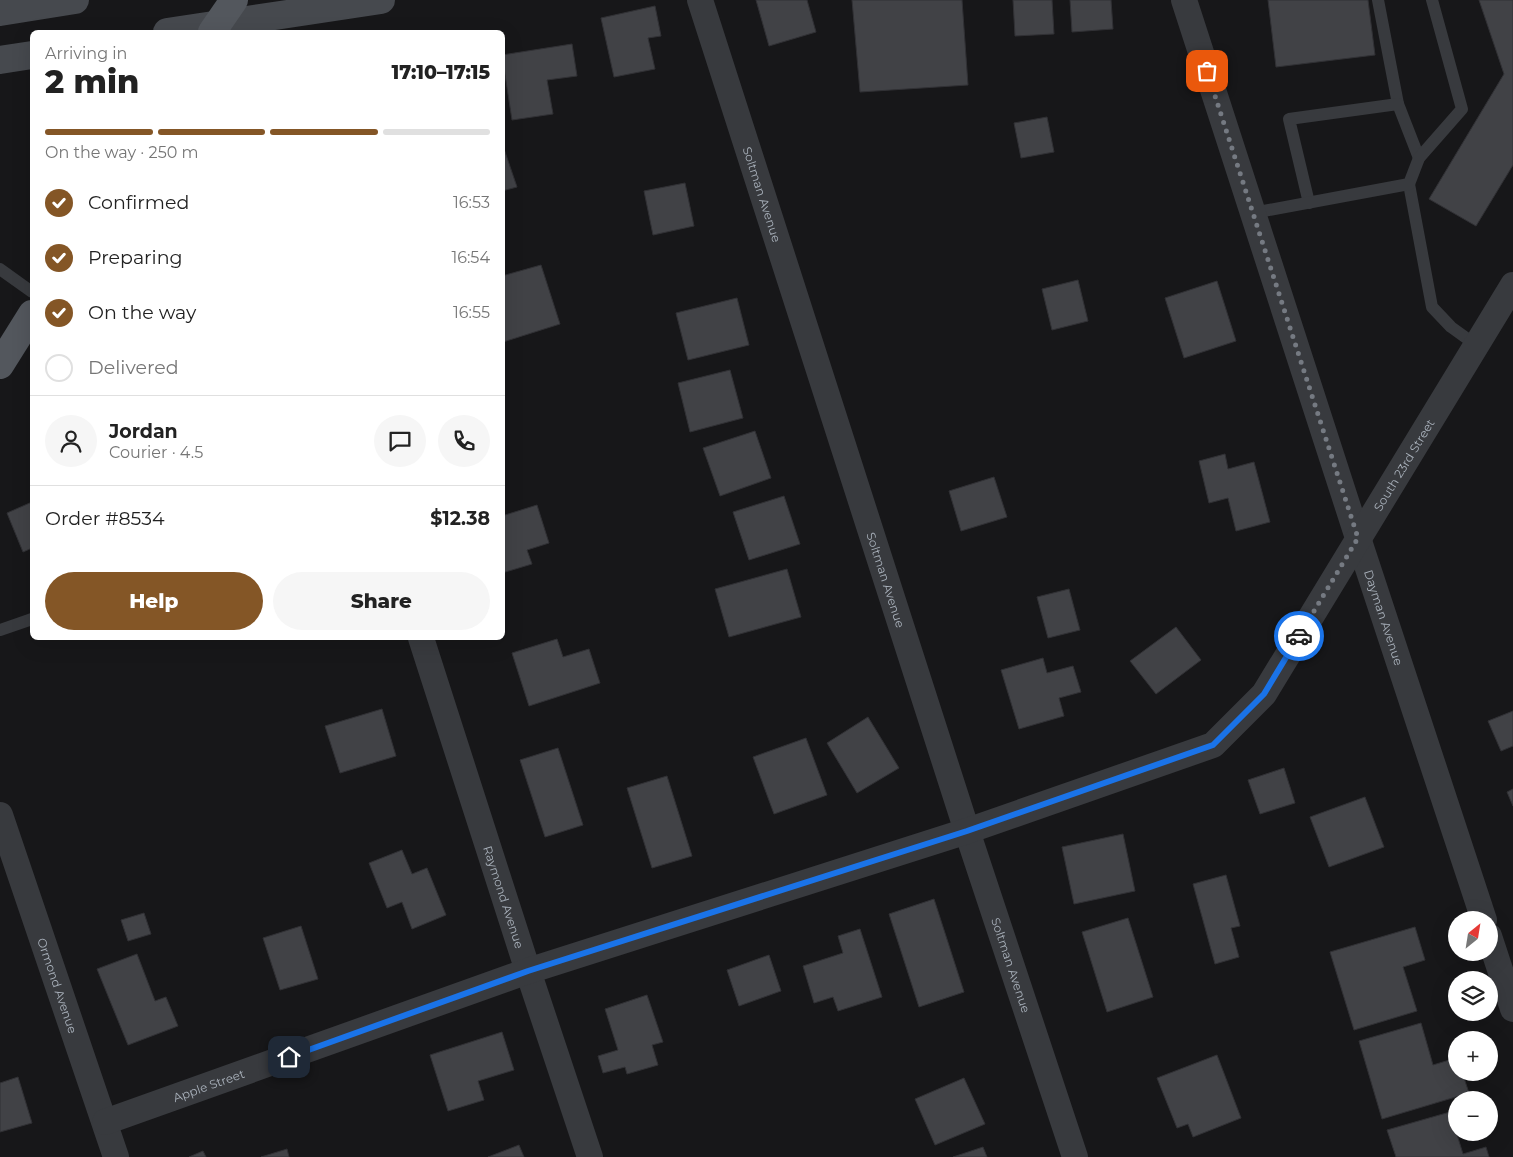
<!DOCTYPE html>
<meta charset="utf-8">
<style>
body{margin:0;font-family:Montserrat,sans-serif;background:#f6f6f6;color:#222;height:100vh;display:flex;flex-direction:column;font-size:19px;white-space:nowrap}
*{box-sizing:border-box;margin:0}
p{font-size:16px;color:#767676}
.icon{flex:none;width:28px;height:28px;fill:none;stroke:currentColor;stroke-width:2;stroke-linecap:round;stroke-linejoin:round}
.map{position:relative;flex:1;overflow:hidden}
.details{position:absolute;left:30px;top:30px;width:475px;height:610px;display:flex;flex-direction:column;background:#fff;border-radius:8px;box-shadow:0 5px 20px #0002}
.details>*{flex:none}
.needle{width:32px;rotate:30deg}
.buttons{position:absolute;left:1448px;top:911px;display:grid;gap:10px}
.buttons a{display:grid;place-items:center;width:50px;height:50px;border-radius:50%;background:#fff;box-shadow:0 5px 20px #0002;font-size:25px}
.pin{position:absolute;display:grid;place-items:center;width:42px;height:42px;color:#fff;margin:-21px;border-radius:10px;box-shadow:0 2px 8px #0006}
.courier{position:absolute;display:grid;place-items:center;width:50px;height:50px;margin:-25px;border:4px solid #1a73e8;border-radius:50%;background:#fff;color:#222;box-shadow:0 1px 6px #0007}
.head em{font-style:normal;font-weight:800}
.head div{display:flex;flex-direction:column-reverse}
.head{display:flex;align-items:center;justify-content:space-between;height:85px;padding:0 15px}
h1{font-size:32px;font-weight:800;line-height:38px}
.bar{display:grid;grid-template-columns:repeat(4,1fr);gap:8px 5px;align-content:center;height:60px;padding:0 15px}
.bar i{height:6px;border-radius:4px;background:#e0e0e0}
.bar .selected{background:#845626}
.bar p{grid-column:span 4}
.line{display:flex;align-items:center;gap:12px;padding:0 15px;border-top:1px solid #e0e0e0}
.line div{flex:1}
.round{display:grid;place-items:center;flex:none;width:52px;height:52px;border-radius:26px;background:#f6f6f6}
ol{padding:0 15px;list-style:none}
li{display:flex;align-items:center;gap:15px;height:55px}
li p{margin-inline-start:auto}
li .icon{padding:5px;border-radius:50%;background:#845626;color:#fff;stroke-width:4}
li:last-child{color:#767676}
li i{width:28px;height:28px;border:2px solid #e0e0e0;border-radius:50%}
.action{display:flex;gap:10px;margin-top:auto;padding:10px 15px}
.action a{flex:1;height:58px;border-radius:30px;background:#845626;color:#fff;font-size:20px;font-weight:800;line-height:58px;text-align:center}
.action a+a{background:#f6f6f6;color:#222}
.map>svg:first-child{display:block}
.building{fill:#414246;stroke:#313135}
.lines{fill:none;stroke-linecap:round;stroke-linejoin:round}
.lane{stroke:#383a3e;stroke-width:12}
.street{stroke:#383a3e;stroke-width:26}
.secondary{stroke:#46494e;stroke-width:28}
.primary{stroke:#53575d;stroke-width:28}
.done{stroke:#757a82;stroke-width:5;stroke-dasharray:0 9}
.route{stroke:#1a73e8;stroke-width:6}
.labels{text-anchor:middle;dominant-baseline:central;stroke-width:4;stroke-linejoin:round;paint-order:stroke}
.street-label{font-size:12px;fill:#a8b0ba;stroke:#121214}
</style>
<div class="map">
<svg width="1513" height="1157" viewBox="0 0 1513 1157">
<rect width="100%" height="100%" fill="#171719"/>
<g class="building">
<polygon points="756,0 807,0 816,32 769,46"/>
<polygon points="852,0 962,0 968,85 860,92"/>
<polygon points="1013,0 1052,0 1054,34 1015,36"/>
<polygon points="1070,0 1111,0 1113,29 1072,32"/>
<polygon points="1268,0 1368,0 1375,55 1276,67"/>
<polygon points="1479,0 1513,0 1513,165 1476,226 1429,199 1504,74"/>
<polygon points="655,6 661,36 648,38 655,69 614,77 601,18"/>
<polygon points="572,44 577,76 547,80 553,114 512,120 502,55"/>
<polygon points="1047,117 1054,152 1021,158 1014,123"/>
<polygon points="502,143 517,187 502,191"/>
<polygon points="685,183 694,226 653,235 644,191"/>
<polygon points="541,265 560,324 503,342 502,276"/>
<polygon points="1078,280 1088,321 1052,330 1042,289"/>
<polygon points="1217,281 1236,341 1184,358 1165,298"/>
<polygon points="737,298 749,345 688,360 676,313"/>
<polygon points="730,370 743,418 690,432 678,383"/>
<polygon points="755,431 771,478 720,496 703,448"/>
<polygon points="1225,454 1228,469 1254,462 1270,522 1236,531 1228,498 1209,503 1199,461"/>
<polygon points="994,477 1007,517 961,531 949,491"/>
<polygon points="784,496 800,544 749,560 733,512"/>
<polygon points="32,502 32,548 23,552 7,513"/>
<polygon points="537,505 549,543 527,550 532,564 502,573 502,516"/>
<polygon points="787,569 801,617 729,637 715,589"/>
<polygon points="1069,589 1080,630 1048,638 1037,597"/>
<polygon points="1176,627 1201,660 1156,694 1130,661"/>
<polygon points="557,639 563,657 589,649 600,683 529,706 512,653"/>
<polygon points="1043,658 1047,673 1073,666 1081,692 1059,698 1064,716 1019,729 1001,670"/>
<polygon points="382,709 396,756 340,773 325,726"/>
<polygon points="1513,711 1513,746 1501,751 1488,721"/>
<polygon points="868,717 899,768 857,793 827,743"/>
<polygon points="806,738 827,795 774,814 753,757"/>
<polygon points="558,748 583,825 545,837 520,760"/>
<polygon points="1284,768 1295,803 1260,814 1248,780"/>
<polygon points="667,776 692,856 652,868 627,788"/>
<polygon points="1513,789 1513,806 1507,792"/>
<polygon points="1365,797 1384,847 1329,867 1310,817"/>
<polygon points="1123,834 1135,891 1074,904 1062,847"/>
<polygon points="402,850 412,874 427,868 446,915 412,929 402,902 387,908 369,863"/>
<polygon points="1226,875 1240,926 1231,928 1239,957 1215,964 1193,884"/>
<polygon points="934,899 964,992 919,1007 889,914"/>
<polygon points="144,913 151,934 128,941 121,920"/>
<polygon points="1128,918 1153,997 1107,1012 1082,932"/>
<polygon points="301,926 318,979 280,990 263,938"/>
<polygon points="1415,927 1425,960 1403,967 1417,1011 1354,1030 1330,952"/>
<polygon points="860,929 882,997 838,1011 833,997 814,1003 803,966 843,953 838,936"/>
<polygon points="137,954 155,1001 166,997 178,1026 128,1045 97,969"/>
<polygon points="769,955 781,991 739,1006 727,970"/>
<polygon points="647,995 663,1042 652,1045 658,1065 627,1074 625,1067 603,1073 598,1056 618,1050 605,1009"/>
<polygon points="1421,1023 1433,1065 1456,1058 1456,1072 1462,1072 1469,1093 1382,1119 1359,1041"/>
<polygon points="502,1032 514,1070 478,1081 484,1100 448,1111 430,1055"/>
<polygon points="1217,1055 1241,1118 1193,1137 1188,1124 1177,1128 1157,1078"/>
<polygon points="18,1077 32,1123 0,1132 0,1083"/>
<polygon points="964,1078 985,1124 935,1145 915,1099"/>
<polygon points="1450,1112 1463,1154 1486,1147 1489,1157 1396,1157 1387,1130"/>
<polygon points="519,1145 524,1157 488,1157"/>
<polygon points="983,1147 987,1157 953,1157"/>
<polygon points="287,1149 289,1157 261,1157"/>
<polygon points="203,1151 206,1157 189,1157"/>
</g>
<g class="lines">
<g class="lane">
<polyline points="1378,0 1398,104"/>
<polyline points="1409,184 1432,307 1451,327 1476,345"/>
<polyline points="1309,203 1289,119 1398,104 1419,158"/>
<polyline points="1253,213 1409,184 1419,158 1462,109 1432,0"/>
<polyline points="0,269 32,292"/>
<polyline points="0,630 32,619"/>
</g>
<g class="street">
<path id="s1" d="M700,0L967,831L1075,1157"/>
<path id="s2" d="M1184,0L1358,538L1484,920"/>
<path id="s3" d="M421,638L528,971L590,1157"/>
<path id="s4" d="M0,815L116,1157"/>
<polyline points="1489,936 1513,1009"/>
<path id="s5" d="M105,1122L528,971L967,831L1213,745L1264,694L1513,285"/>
</g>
<g class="secondary">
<polyline points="0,12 75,0"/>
<polyline points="167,32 381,0"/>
<polyline points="0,60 32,55"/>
</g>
<g class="primary">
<polyline points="212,32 234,0"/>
<polyline points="0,365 32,314"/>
</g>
</g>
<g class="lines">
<polyline class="done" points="1207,71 1358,538 1299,636"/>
<polyline class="route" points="289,1057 528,971 967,831 1213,745 1264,694 1299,636"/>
</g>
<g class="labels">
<g class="street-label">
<text stroke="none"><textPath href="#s1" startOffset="204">Soltman Avenue</textPath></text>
<text stroke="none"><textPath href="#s5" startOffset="1511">South 23rd Street</textPath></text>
<text stroke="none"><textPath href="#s1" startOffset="609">Soltman Avenue</textPath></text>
<text stroke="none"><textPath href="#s2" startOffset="649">Dayman Avenue</textPath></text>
<text stroke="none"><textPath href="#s3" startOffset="272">Raymond Avenue</textPath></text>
<text stroke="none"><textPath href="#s1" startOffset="1014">Soltman Avenue</textPath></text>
<text stroke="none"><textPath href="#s4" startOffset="180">Ormond Avenue</textPath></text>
<text stroke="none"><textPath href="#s5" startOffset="110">Apple Street</textPath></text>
</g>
</g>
</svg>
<div class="buttons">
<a><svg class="needle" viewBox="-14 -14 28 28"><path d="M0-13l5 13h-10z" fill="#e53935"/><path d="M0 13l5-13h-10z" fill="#767676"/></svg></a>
<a><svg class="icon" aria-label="layers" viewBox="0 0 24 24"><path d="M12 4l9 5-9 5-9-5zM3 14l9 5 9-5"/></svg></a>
<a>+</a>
<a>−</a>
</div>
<div class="pin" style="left:1207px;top:71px;background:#ea580c"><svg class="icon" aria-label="bag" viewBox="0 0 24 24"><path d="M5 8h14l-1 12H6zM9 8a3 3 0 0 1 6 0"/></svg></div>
<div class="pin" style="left:289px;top:1057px;background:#1f2937"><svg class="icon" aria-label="home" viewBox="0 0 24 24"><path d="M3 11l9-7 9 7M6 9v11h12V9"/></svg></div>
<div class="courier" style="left:1299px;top:636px"><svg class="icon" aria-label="car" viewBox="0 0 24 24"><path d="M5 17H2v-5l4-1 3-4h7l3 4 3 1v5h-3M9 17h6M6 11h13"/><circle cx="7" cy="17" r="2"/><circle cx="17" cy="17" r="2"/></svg></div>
<section class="details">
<div class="head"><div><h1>2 min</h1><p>Arriving in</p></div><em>17:10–17:15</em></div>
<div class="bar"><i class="selected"></i><i class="selected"></i><i class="selected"></i><i></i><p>On the way · 250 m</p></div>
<ol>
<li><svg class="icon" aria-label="check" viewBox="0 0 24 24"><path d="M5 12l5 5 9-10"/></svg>Confirmed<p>16:53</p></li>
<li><svg class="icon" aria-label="check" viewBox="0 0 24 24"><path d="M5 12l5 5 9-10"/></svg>Preparing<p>16:54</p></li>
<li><svg class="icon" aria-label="check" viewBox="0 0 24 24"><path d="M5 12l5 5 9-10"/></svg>On the way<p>16:55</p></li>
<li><i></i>Delivered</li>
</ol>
<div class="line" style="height:90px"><a class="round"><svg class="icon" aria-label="person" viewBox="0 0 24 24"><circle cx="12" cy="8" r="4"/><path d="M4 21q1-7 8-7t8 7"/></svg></a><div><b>Jordan</b><p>Courier · 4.5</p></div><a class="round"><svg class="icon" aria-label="chat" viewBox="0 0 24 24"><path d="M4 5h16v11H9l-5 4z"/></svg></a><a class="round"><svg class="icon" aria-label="phone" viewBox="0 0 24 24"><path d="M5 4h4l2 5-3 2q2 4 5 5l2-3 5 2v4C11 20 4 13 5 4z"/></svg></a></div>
<div class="line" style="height:65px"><div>Order #8534</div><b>$12.38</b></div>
<div class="action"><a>Help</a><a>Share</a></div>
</section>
</div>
